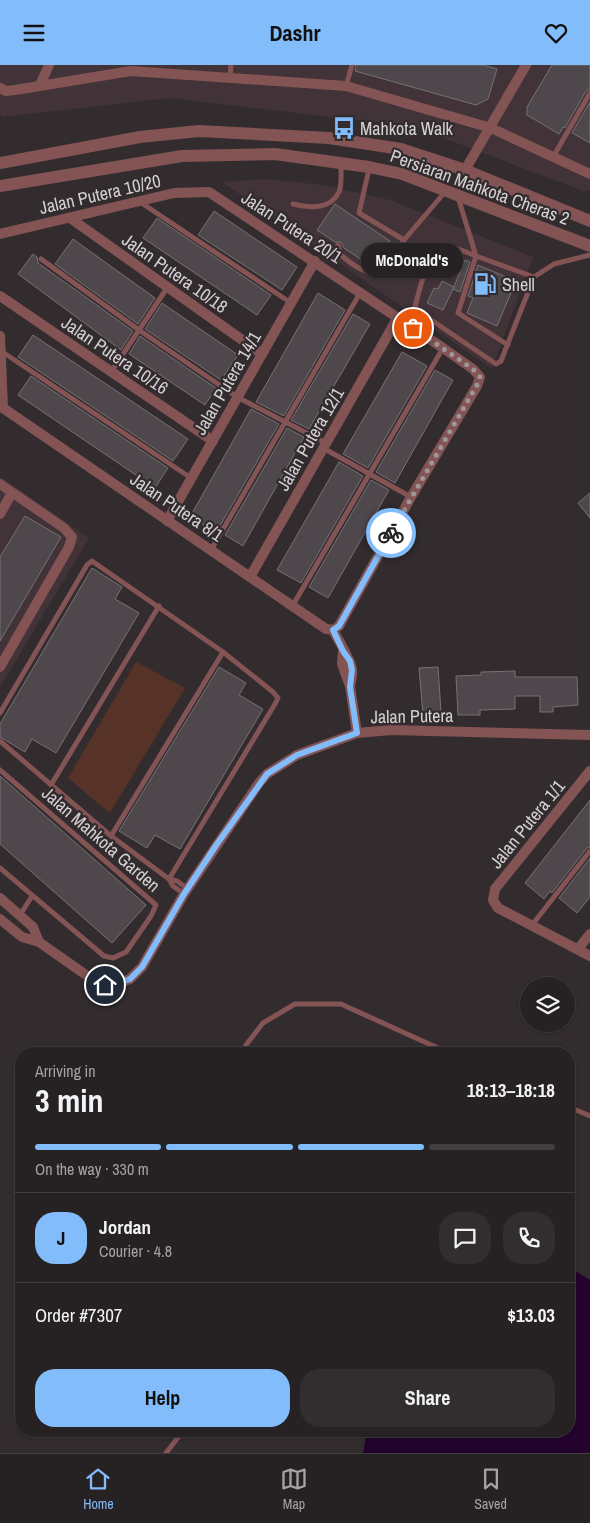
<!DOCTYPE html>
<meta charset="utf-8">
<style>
body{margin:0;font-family:"Archivo Narrow",sans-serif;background:#322e2f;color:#f1f3f6;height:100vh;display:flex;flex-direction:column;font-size:19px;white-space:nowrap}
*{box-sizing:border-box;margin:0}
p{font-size:16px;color:#a4a3a5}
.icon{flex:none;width:28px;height:28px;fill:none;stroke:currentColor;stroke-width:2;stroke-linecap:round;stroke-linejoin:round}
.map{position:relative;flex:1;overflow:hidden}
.side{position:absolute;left:15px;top:982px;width:560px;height:390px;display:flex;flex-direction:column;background:#262122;border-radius:20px;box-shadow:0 1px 4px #0004,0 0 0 1px #423e40}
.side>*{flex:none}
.buttons{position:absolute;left:520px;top:912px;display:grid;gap:10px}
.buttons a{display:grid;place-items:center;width:55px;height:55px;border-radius:50%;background:#262122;box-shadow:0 1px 4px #0004,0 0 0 1px #423e40;font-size:25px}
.pin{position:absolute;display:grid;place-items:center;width:42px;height:42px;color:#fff;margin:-21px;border:2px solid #fff;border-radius:50%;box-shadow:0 1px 5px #0007}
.courier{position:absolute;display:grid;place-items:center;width:50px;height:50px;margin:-25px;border:4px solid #83bcfb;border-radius:50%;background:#fff;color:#222;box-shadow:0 1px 6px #0007}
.bubble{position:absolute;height:35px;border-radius:18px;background:#262122;box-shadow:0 1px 4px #0004,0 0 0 1px #423e40;font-size:16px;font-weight:800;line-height:35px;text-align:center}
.headline em{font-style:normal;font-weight:800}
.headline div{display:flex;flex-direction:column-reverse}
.headline{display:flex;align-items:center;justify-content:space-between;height:85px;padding:0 20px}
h1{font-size:32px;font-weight:800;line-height:38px}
.bar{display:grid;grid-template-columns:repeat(4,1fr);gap:8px 5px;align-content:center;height:60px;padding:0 20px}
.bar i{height:6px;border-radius:4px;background:#423e40}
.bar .active{background:#83bcfb}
.bar p{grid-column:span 4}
.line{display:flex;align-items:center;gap:12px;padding:0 20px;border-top:1px solid #423e40}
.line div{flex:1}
.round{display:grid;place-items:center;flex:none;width:52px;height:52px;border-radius:20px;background:#322e2f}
.action{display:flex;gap:10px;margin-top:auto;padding:10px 20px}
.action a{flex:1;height:58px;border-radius:20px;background:#83bcfb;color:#111;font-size:20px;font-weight:800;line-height:58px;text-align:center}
.action a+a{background:#322e2f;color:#f1f3f6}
header{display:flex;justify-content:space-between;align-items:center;height:65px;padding:0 20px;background:#83bcfb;color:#111;font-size:22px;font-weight:800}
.tab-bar{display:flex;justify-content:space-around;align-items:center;height:70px;border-top:1px solid #423e40;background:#262122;font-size:14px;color:#a4a3a5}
.tab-bar a{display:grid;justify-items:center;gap:2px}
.tab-bar .active{color:#83bcfb}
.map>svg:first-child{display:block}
.built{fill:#413338}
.green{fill:#573327}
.water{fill:#23032e}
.building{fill:#4e484c;stroke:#777075}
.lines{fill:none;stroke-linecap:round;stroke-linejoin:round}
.service{stroke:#845354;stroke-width:5}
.minor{stroke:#845354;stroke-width:10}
.tertiary{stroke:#845354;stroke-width:12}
.done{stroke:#9c9799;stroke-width:5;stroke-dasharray:0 9}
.route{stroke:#83bcfb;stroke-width:6}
.labels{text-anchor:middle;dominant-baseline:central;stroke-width:4.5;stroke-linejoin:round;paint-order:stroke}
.poi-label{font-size:18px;fill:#d5d0d2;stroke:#332c2e;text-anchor:start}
.street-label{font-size:18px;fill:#d5d0d2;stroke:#332c2e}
</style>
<header><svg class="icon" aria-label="menu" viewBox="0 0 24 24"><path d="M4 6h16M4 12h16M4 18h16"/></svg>Dashr<svg class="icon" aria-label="heart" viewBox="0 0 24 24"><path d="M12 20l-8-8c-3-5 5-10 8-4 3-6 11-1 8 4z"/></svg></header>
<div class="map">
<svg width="590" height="1388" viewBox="0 0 590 1388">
<rect width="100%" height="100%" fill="#332c2e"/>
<g class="built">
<polygon points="0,0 590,0 590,125 583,126 415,62 170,33 3,52 0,49"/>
<polygon points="266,114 323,120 390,135 533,192 492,304 222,117"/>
<polygon points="1,412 89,473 0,622 0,414"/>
</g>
<polygon class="green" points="136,597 185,623 110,748 68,713"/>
<polygon class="water" points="569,1202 590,1215 590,1388 363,1388 367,1366 569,1366"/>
<g class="building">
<polygon points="356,0 483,0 497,4 488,34 476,40 355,6"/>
<polygon points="552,0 590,0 590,24 586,26 565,63 563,62 559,69 527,50 527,42"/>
<polygon points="590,37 590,78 572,68"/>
<polygon points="335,139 390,176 372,202 344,183 341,177 335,177 317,165"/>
<polygon points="214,146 297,202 282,225 198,170"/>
<polygon points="157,153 271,230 257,250 143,173"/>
<polygon points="73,174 155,233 138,259 55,199"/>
<polygon points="33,189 37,192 38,198 133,266 121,285 18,209"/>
<polygon points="465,195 470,197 460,227 453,224"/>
<polygon points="478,200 516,216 497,261 467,248 473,233 468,231"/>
<polygon points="442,216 454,222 443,245 427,238 434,223 438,224"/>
<polygon points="318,228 345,245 284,351 256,337"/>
<polygon points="162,238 238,290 221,315 145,264"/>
<polygon points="353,249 370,259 309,364 291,355"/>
<polygon points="33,270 188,374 173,396 18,292"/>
<polygon points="140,271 216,323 205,340 129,289"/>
<polygon points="402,287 427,301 368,403 343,389"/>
<polygon points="435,305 453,315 395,418 376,407"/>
<polygon points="31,311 168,403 155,423 18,330"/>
<polygon points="251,344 279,359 217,466 212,463 212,465 190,452"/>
<polygon points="287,363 304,372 243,481 225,470"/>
<polygon points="339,397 363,411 301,518 277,505"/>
<polygon points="371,415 389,425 328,533 309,522"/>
<polygon points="590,428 590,453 578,438"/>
<polygon points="25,451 61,472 0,576 0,492"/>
<polygon points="92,503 122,522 115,534 139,548 56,688 32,674 25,687 0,672 0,659"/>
<polygon points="219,602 246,618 239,630 263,644 180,784 155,770 147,783 119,766"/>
<polygon points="438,602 441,647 423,649 419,603"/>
<polygon points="515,606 515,612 577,612 578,640 553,642 553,647 540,647 540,631 515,631 515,644 480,645 480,650 458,650 456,611 481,610 481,607"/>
<polygon points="0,711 146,840 112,878 0,779"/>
<polygon points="590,735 590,782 587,783 552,828 550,826 544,834 525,818"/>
<polygon points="590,793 590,832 577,848 559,833"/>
</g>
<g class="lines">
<g class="service">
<polyline points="230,13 231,0"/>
<polyline points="346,21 352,0"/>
<polyline points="553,92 590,28"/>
<polyline points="369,104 359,148 404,175 445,127"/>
<polyline points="458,132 476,191 534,212 554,199 590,190"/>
<polyline points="140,137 291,238"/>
<path d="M293,139C310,143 330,145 339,127C342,120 341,107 341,99"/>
<path d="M338,180L341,190C377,221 381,206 404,175"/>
<polyline points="41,194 139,265 237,332 326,378"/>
<path d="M508,280L458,248L476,191C469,188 457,182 449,183C425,185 421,223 415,241L418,246L496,299L501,296L534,212"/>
<polyline points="1,286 191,413"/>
<polyline points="111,307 167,223"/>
<polyline points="323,383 411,432"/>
<polyline points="211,485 360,228"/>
<polyline points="293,540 443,283"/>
<polyline points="0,648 87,500 92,496 223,587 273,627 278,633 275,639 169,814"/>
<polyline points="0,676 111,771 169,814 173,821 184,829"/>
<polyline points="0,705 156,840 151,851 126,887 113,893 104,891 0,803"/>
<polyline points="51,720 159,541"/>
<polyline points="111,771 223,587"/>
<polyline points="169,814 177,816 188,824"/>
<polyline points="20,850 32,831"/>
<polyline points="532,860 590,786"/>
<polyline points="243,989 246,980 263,958 295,939 341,939 451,989"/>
<polyline points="569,1042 590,1051"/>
<polyline points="166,1388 183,1366"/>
</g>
<g class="minor">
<polyline points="40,20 49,0"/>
<polyline points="0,23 6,26 15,25 131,6 346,21 491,63 590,109"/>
<polyline points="465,105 526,0"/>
<polyline points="70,153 262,289"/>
<polyline points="0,169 174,128 209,127 443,283 473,304 480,312 477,321 411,432 339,561 333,565"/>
<polyline points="0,231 213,376"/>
<polyline points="0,271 3,343 326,564 333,565"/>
<polyline points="0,419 64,463 72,472 69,482 0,602"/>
<polyline points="0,449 12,428"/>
<polyline points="167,456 315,196"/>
<polyline points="250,512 398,252"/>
<path d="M333,565C338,575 352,596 352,605C353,610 351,616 350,621"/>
<polyline points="343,586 342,599 350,621 357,668"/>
<polyline points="590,706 495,824 493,835 498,843 590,891"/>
<polyline points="0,833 33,862 39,877"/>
<polyline points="0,854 22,872 39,877 96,917 114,920 130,914 142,902 184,829 259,718 267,709 297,690 357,668 391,665 590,670"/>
<polyline points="578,884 590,869"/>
</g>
<g class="tertiary">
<polyline points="0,98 140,72 199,66 329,73 401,84 465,105 590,156"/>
<polyline points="0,121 182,91 275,89 369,102 402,109 590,181"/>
</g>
</g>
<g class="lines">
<polyline class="done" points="391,468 477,320 480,312 473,304 413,263"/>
<polyline class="route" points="105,920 114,920 130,914 142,902 184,829 217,779 267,709 297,690 357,668 350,622 352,605 350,596 343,586 333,565 339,561 391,468"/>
</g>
<defs>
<symbol id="bus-bare" viewBox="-9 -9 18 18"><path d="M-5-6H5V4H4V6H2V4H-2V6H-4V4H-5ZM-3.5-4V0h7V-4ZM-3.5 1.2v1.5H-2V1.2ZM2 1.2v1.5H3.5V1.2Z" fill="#83bcfb" stroke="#332c2e" stroke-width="2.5" paint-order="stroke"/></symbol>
<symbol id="fuel-bare" viewBox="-9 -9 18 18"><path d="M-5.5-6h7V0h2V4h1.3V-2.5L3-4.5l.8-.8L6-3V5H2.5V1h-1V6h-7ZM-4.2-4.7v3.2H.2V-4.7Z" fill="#83bcfb" stroke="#332c2e" stroke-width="2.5" paint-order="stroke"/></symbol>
</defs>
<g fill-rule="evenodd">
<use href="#bus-bare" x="328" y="47" width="32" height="32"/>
<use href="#fuel-bare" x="469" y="203" width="32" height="32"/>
</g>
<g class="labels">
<g class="poi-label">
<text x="360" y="63">Mahkota Walk</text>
<text x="502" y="219">Shell</text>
</g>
<g class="street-label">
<text transform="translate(480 122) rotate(20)">Persiaran Mahkota Cheras 2</text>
<text transform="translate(100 129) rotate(-13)">Jalan Putera 10/20</text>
<text transform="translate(292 162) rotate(33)">Jalan Putera 20/1</text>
<text transform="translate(175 208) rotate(35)">Jalan Putera 10/18</text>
<text transform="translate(115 290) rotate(34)">Jalan Putera 10/16</text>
<text transform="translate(227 318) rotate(-60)">Jalan Putera 14/1</text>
<text transform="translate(310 374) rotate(-60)">Jalan Putera 12/1</text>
<text transform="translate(177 442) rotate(34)">Jalan Putera 8/1</text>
<text transform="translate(412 651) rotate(-1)">Jalan Putera</text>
<text transform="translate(527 759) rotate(-51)">Jalan Putera 1/1</text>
<text transform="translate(101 774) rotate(41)">Jalan Mahkota Garden</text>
</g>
</g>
</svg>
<div class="buttons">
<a><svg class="icon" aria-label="layers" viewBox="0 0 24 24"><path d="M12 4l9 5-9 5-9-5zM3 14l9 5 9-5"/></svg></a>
</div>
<div class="pin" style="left:413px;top:263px;background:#ea580c"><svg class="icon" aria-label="bag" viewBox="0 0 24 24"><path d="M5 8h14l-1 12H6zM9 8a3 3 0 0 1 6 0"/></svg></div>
<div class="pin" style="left:105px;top:920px;background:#1f2937"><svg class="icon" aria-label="home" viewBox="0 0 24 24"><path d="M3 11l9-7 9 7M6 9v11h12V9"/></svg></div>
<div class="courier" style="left:391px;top:468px"><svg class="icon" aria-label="bike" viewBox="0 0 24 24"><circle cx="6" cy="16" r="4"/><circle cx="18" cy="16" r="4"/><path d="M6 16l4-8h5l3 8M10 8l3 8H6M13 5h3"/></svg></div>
<div class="bubble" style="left:361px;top:178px;width:102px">McDonald's</div>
<section class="side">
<div class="headline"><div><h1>3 min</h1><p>Arriving in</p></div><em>18:13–18:18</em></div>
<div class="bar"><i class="active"></i><i class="active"></i><i class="active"></i><i></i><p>On the way · 330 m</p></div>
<div class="line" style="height:90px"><b class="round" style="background:#83bcfb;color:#111">J</b><div><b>Jordan</b><p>Courier · 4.8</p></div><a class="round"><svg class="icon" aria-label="chat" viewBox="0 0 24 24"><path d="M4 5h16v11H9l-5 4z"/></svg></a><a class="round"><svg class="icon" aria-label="phone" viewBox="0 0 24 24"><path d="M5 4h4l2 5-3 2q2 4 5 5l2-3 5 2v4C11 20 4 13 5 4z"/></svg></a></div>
<div class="line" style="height:65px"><div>Order #7307</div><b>$13.03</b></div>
<div class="action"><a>Help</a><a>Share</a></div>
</section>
</div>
<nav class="tab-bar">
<a class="active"><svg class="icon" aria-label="home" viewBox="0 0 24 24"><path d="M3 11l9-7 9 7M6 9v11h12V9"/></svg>Home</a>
<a><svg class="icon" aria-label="map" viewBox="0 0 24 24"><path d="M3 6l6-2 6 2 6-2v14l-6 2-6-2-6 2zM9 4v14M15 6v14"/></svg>Map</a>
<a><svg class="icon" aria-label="saved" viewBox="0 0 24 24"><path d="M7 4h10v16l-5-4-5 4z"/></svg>Saved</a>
</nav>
